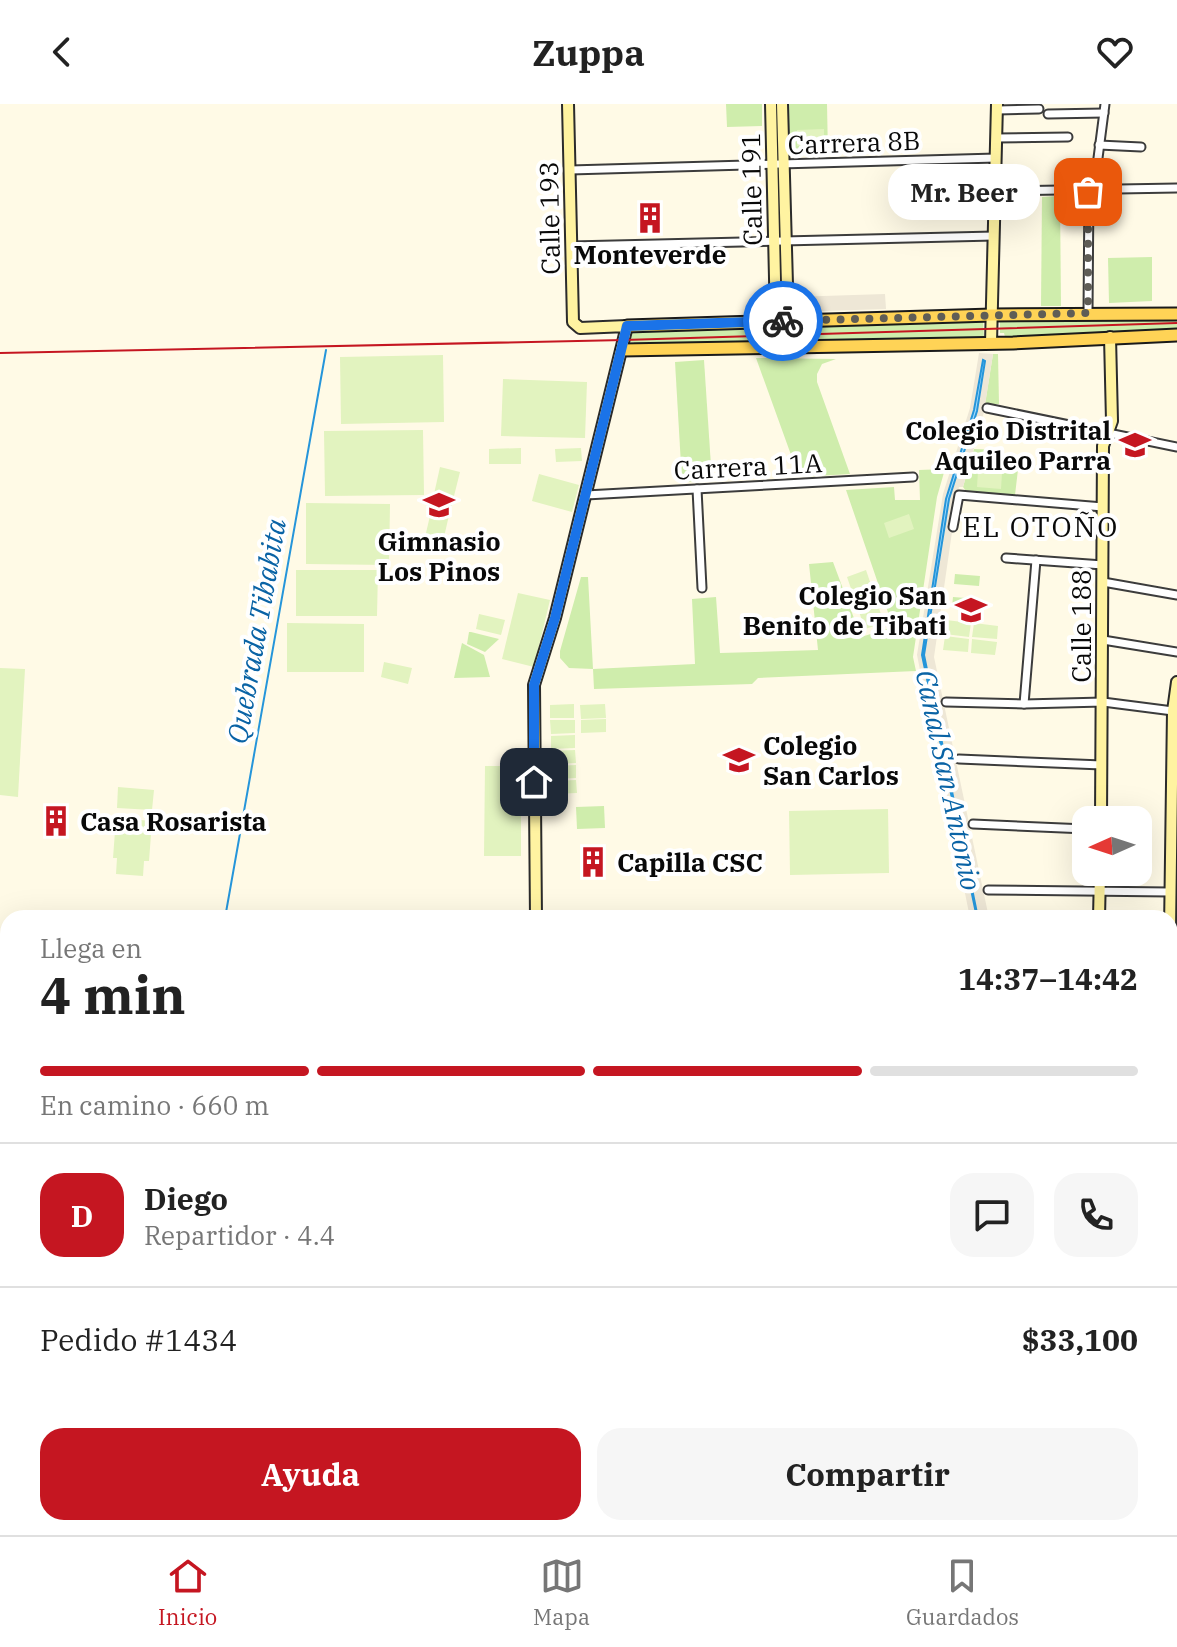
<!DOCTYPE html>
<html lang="es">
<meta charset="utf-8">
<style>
body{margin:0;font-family:"IBM Plex Serif",serif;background:#f6f6f6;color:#222;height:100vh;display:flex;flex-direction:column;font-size:30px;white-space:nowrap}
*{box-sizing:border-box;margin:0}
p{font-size:26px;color:#767676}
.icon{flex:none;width:44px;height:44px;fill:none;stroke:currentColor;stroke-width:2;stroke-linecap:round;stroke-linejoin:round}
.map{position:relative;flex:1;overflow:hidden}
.sheet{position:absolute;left:0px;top:806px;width:1178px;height:626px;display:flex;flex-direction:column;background:#fff;border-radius:24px 24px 0 0;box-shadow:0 8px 32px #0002}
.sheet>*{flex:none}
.needle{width:52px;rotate:267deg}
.tools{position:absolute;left:1072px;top:702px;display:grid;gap:16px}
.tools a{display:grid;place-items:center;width:80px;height:80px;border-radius:16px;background:#fff;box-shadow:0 8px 32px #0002;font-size:40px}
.pin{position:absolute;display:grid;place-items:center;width:68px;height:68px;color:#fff;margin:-34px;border-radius:16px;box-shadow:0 4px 12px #0006}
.courier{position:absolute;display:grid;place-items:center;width:80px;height:80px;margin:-40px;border:6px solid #1a73e8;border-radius:50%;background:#fff;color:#222;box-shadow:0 2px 10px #0007}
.bubble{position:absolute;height:56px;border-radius:24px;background:#fff;box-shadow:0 8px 32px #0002;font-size:26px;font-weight:800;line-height:56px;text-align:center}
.headline em{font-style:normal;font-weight:800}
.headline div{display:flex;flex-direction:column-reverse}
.headline{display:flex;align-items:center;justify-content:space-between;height:136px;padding:0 40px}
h1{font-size:52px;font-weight:800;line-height:60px}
.bar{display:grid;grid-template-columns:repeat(4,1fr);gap:12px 8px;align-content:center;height:96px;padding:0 40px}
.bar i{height:10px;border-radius:6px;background:#e0e0e0}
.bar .selected{background:#c51621}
.bar p{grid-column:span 4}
.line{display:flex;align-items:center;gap:20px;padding:0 40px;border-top:2px solid #e0e0e0}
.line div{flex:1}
.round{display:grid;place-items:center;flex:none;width:84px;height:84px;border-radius:24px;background:#f6f6f6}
.cta{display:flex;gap:16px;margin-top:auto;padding:16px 40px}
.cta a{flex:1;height:92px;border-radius:24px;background:#c51621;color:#fff;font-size:32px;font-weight:800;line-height:92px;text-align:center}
.cta a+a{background:#f6f6f6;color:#222}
header{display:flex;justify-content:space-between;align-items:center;height:104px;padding:0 40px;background:#fff;font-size:36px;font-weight:800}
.dock{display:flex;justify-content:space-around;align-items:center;height:112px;border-top:2px solid #e0e0e0;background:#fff;font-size:22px;color:#767676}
.dock a{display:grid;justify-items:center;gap:4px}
.dock .selected{color:#c51621}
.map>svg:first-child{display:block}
.green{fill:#cfedac}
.pitch{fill:#e2f3bf}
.plaza{fill:#eee7d6}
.water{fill:#a4ddfc;stroke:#2595da;stroke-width:2}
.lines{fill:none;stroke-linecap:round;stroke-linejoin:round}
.stream{stroke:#2595da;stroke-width:2}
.street-casing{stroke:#3c3c3c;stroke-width:11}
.secondary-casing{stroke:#2b2b2b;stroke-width:14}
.primary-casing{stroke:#1a1a1a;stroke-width:15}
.highway-casing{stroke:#1a1a1a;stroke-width:16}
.street{stroke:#fff;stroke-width:7}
.secondary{stroke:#fff3a1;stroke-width:10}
.primary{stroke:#ffd356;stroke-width:11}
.highway{stroke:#ff9644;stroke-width:12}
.rail{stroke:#c51621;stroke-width:2}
.done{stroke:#5f5d56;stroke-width:8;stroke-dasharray:0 14.4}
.route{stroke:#1a73e8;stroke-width:10}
.labels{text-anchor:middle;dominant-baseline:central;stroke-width:8;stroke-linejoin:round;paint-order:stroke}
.street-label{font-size:26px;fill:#090909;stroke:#fff}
.poi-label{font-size:26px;font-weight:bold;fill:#090909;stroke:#fff;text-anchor:start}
.neighbourhood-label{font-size:28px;letter-spacing:2px;fill:#090909;stroke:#fff}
.water-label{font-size:28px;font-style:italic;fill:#0963a5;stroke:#fff}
</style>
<header><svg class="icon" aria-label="back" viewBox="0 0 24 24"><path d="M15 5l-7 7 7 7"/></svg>Zuppa<svg class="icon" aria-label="heart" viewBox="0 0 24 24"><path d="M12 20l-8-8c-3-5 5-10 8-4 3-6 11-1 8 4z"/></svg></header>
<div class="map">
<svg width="1177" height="1431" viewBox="0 0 1177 1431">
<rect width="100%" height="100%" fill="#fffae6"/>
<g class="green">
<polygon points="726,0 762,0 762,22 727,23"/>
<polygon points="788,0 827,0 828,51 789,52"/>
<polygon points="1060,92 1061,202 1041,202 1042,93"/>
<polygon points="1152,153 1152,197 1109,199 1108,154"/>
<polygon points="1177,214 1177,226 1005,233 1004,229 1000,229 1000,217"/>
<polygon points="983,215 984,235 634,240 634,238 630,238 631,229 637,227"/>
<polygon points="993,250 998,250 999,300 985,300"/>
<polygon points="756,254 836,255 822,260 817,270 817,278 850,370 799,373"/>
<polygon points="704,256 712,377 682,378 675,258"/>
<polygon points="974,345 999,346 999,355 1019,357 1015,391 966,387 963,383"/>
<polygon points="945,365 937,393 913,553 916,567 758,574 752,580 594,585 593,565 569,564 560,554 560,547 581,473 588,473 593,565 695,560 692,495 716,493 720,549 818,546 809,460 833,458 861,533 893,523 846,386 894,383 895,396 920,396 919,366"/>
<polygon points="955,470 980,472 979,482 954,480"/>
<polygon points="953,493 979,495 978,506 952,503"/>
<polygon points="469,528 471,528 499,535 485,548 467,540"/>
<polygon points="462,539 484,551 490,573 454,574"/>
<polygon points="604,702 605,724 577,725 576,703"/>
<polygon points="1170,1121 1177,1133 1177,1181 1170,1180"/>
<polygon points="0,1422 8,1422 8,1424 63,1425 55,1431 0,1431"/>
<polygon points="657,1424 927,1424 925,1431 657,1431"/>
</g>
<g class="pitch">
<polygon points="824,25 824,42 797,42 797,26"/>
<polygon points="443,251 444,318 341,320 340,253"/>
<polygon points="503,275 587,278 585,334 501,332"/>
<polygon points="423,326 424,391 325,392 324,327"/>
<polygon points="521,344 521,360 489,360 489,345"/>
<polygon points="581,344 582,357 556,358 555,345"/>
<polygon points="440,363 460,368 451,404 432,399"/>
<polygon points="978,367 1002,369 1001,385 977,383"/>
<polygon points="539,370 579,381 572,408 532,397"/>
<polygon points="306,399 390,400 389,461 306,460"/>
<polygon points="432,403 450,407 441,446 423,442"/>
<polygon points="909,410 914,425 889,434 884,419"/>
<polygon points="296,466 378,466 377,512 296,512"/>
<polygon points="866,466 884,519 865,525 847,473"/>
<polygon points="518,489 550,496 534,563 502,555"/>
<polygon points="479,510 505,516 501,531 476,525"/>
<polygon points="946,516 971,519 969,533 945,530"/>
<polygon points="287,519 364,520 364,568 287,568"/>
<polygon points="974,519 998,522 997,535 972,533"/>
<polygon points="945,532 969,535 968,548 943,546"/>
<polygon points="972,535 997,538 995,551 971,549"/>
<polygon points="384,558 412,564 408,580 381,573"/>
<polygon points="0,564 25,565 18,693 0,691"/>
<polygon points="574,600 574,614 550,614 550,601"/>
<polygon points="605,600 606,614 581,615 580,601"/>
<polygon points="606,615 606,628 581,629 581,616"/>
<polygon points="550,616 575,616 575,629 551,630"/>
<polygon points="575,631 575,644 551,645 551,632"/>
<polygon points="575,646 576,659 552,660 551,647"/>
<polygon points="576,661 576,674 552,675 551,662"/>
<polygon points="485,662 521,662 521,752 484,752"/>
<polygon points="576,676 577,689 552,690 552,677"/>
<polygon points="118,683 154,686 152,706 117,704"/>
<polygon points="888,705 889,769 790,771 789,707"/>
<polygon points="116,714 152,717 149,757 144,757 143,772 116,770 117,754 113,754"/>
</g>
<g class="plaza">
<polygon points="885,190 886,205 793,208 792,193"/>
<polygon points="979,249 993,250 984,308 963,383 959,383 950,427 952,428 934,553 989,814 978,814 924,551 949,395 977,307 985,256 983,257 974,306 946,395 922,551 977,814 970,814 917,551 943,390 970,304"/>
<polygon points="546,1424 555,1424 647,1431 547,1431"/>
</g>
<polygon class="water" points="983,256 985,257 977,307 949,395 924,551 978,814 977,814 922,551 946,395 974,306"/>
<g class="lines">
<g class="stream">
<polyline points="225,814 326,246"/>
<polyline points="917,1431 918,1424"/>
</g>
<defs>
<g id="street">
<polyline points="997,6 1039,5"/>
<polyline points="1048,10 1104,9"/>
<polyline points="996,34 1068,33"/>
<polyline points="1099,41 1141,43"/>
<polyline points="570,66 996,54"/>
<polyline points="1094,85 1105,0"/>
<polyline points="995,87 1177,84"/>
<polyline points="571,142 994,132"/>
<polyline points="1088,209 1089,86"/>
<polyline points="987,304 1177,343"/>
<polyline points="697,385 702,484"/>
<polyline points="586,391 913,373"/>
<polyline points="953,423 959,391 1103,403"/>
<polyline points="1006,454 1103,461"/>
<polyline points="1103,478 1177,491"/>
<polyline points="1103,536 1177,548"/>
<polyline points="946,598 1024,600 1103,598 1173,607"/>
<polyline points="1024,600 1036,456"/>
<polyline points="959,655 1102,661"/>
<polyline points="973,720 1086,725"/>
<polyline points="988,786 1170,788"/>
<polyline points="1170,987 1177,987"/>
<polyline points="1170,1013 1177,1013"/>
<polyline points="1170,1040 1177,1040"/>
<polyline points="1170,1076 1177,1076"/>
<polyline points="0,1283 8,1284"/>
<polyline points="1170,1324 1177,1326"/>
<polyline points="311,1431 312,1424"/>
<polyline points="1022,1431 1023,1424"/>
</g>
<g id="secondary">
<polyline points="771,0 776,218"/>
<polyline points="782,0 788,217"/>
<polyline points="991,239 997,0"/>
<polyline points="1101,716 1103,342 1112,317 1110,233"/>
<polyline points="536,814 534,581 555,514 627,222 580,224 573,218 568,0"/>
<polyline points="1099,814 1100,768"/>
<polyline points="1170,826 1173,607 1177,578"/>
<polyline points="1170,881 1177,881"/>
<polyline points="1170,1097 1177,1117"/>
<polyline points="539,1424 540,1431"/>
<polyline points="528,1431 529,1424"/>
</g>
<g id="primary">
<polyline points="627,222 992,211 1177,210"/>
<polyline points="622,246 1013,239 1177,231"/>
</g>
<g id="highway">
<polyline points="0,1417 8,1417"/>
<polyline points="98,1424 159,1431"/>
<polyline points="61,1431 78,1424"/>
</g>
</defs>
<use href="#street" class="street-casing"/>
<use href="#secondary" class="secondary-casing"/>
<use href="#primary" class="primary-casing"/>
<use href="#highway" class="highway-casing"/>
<use href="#street" class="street"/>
<use href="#secondary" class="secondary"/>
<use href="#primary" class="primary"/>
<use href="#highway" class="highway"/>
<polyline class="rail" points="0,249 624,236 1177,219"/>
</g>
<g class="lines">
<polyline class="done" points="783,217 1088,209 1088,88"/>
<polyline class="route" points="534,678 534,581 555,514 627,222 783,217"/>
</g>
<defs>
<symbol id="building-bare" viewBox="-9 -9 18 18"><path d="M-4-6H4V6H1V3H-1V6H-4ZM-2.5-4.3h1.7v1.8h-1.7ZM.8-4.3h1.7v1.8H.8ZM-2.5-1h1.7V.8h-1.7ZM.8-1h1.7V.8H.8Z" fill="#c51621" stroke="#fff" stroke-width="2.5" paint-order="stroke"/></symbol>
<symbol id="university-bare" viewBox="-9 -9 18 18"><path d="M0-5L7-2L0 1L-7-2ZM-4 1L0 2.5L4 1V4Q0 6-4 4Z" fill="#c51621" stroke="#fff" stroke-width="2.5" paint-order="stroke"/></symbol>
<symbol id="school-bare" viewBox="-9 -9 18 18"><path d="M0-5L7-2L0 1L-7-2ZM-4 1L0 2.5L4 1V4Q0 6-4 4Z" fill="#c51621" stroke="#fff" stroke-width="2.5" paint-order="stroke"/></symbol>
</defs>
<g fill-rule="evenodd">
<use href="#building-bare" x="628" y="92" width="44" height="44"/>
<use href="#university-bare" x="1113" y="319" width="44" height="44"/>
<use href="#school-bare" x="417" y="379" width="44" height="44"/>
<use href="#school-bare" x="949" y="484" width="44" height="44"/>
<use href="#school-bare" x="717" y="634" width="44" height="44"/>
<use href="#building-bare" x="34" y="695" width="44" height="44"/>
<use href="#building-bare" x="571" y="736" width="44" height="44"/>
</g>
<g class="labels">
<g class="street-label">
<text transform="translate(854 38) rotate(-2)">Carrera 8B</text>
<text transform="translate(751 85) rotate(-91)">Calle 191</text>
<text transform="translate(549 114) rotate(-91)">Calle 193</text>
<text transform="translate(748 362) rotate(-3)">Carrera 11A</text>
<text transform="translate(1081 522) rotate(-90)">Calle 188</text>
</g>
<g class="poi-label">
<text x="650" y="150" text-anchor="middle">Monteverde</text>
<text x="1111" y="326" text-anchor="end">Colegio Distrital<tspan x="1111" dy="30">Aquileo Parra</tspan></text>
<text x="439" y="437" text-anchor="middle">Gimnasio<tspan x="439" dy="30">Los Pinos</tspan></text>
<text x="947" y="491" text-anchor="end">Colegio San<tspan x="947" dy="30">Benito de Tibati</tspan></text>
<text x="763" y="641">Colegio<tspan x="763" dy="30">San Carlos</tspan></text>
<text x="80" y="717">Casa Rosarista</text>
<text x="617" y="758">Capilla CSC</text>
</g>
<g class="neighbourhood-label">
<text x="1041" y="422">EL OTOÑO</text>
</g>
<g class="water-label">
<text transform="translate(256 527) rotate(-80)">Quebrada Tibabita</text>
<text transform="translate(949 676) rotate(78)">Canal San Antonio</text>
</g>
</g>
</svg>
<div class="tools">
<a><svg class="needle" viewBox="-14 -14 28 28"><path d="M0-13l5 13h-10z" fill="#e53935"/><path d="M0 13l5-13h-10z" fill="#767676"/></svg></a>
</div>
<div class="pin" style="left:1088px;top:88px;background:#ea580c"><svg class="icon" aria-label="bag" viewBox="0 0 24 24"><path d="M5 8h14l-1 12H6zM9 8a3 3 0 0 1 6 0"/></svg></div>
<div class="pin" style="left:534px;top:678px;background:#1f2937"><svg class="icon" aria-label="home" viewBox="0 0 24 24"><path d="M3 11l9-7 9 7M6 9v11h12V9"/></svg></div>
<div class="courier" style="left:783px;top:217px"><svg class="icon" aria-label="bike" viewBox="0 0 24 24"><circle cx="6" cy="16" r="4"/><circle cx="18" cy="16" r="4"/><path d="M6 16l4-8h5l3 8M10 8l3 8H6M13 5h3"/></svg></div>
<div class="bubble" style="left:888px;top:60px;width:152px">Mr. Beer</div>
<section class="sheet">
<div class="headline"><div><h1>4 min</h1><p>Llega en</p></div><em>14:37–14:42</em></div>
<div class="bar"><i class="selected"></i><i class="selected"></i><i class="selected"></i><i></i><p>En camino · 660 m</p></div>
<div class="line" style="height:144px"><b class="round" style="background:#c51621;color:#fff">D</b><div><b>Diego</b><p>Repartidor · 4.4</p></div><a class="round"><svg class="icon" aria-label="chat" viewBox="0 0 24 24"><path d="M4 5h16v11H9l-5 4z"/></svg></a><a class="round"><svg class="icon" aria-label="phone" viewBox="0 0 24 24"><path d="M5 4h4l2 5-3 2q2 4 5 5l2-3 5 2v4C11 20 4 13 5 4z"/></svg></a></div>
<div class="line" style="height:104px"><div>Pedido #1434</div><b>$33,100</b></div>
<div class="cta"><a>Ayuda</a><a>Compartir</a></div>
</section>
</div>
<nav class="dock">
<a class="selected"><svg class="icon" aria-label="home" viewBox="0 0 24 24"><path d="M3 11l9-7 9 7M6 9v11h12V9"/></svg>Inicio</a>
<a><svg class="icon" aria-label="map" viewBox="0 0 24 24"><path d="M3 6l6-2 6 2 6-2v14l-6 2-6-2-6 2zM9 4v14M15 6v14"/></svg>Mapa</a>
<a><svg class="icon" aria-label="saved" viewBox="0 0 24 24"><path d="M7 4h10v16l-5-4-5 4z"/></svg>Guardados</a>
</nav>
